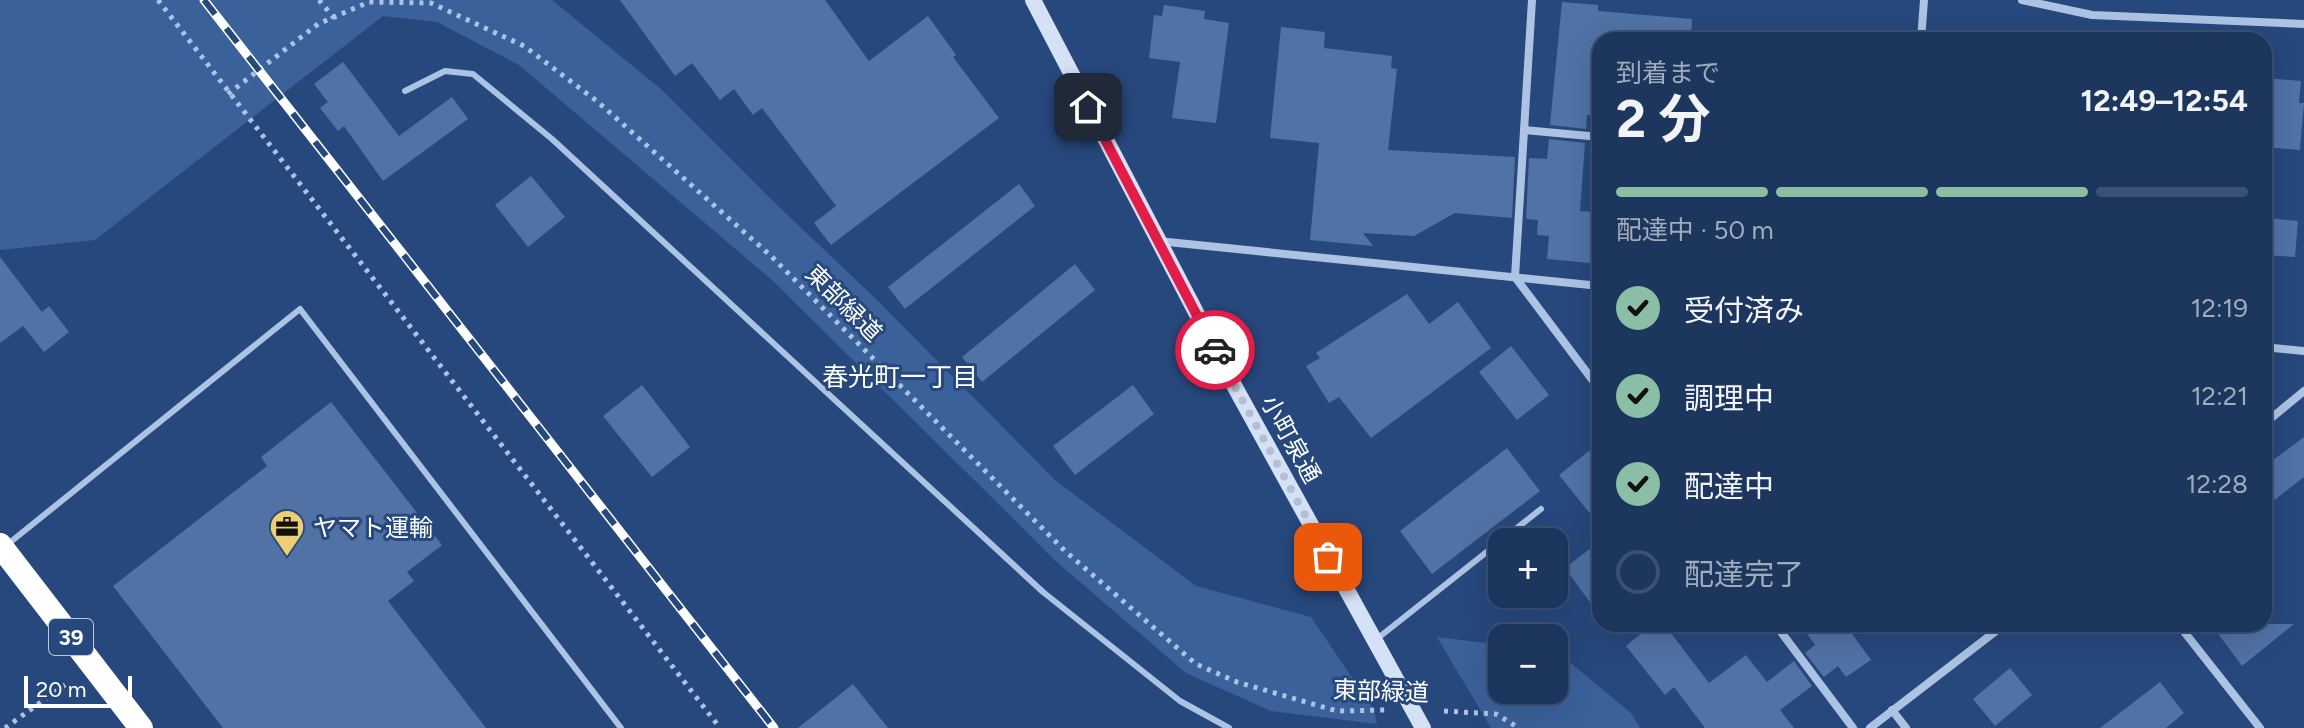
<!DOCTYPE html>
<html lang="ja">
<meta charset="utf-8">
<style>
body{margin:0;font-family:Figtree,"Noto Sans JP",sans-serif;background:#253e64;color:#f1f3f6;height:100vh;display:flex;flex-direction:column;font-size:30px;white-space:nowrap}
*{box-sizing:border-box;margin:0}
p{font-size:26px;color:#a0abbc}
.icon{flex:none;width:44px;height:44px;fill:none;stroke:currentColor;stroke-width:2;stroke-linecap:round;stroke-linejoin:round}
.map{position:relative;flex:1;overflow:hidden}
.drawer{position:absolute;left:1592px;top:32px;width:680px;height:600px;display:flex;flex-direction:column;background:#1d365e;border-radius:24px;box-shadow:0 8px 32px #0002,0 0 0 2px #3b5073}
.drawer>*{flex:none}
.buttons{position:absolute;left:1488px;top:528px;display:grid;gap:16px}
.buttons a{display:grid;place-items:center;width:80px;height:80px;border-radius:16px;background:#1d365e;box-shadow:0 8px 32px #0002,0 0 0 2px #3b5073;font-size:40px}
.scale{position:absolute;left:24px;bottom:20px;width:108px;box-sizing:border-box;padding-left:8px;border:4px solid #fff;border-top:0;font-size:22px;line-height:28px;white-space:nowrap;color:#fff;-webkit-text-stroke:6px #27487d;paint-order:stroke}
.pin{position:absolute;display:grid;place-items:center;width:68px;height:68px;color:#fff;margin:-34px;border-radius:16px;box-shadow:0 4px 12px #0006}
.courier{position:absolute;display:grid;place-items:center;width:80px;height:80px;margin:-40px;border:6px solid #e11d48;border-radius:50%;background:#fff;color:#222;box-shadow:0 2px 10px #0007}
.head em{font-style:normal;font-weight:700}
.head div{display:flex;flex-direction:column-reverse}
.head{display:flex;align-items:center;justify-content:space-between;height:136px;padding:0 24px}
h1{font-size:52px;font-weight:700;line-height:60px}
.bar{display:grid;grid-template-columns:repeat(4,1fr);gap:12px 8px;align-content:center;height:96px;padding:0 24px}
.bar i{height:10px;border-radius:6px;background:#3b5073}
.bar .on{background:#8abfa5}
.bar p{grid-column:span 4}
ol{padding:0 24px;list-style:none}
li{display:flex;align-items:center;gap:24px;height:88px}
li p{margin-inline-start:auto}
li .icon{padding:8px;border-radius:50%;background:#8abfa5;color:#111;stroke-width:4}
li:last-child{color:#a0abbc}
li i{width:44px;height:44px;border:4px solid #3b5073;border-radius:50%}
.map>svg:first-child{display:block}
.green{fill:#3b619a}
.building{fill:#5072a5}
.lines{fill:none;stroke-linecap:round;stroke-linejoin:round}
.path{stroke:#acc3e4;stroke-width:5;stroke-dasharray:4 6;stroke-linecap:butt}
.lane{stroke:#acc3e4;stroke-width:6}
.street{stroke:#acc3e4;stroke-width:8}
.secondary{stroke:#d5e1f5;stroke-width:16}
.highway{stroke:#fff;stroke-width:24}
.rail-casing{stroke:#fff;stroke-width:9}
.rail{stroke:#27487d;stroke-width:6;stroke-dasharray:18;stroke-linecap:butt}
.done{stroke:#b3bfd2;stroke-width:8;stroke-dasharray:0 14.4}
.route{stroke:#e11d48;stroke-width:10}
.labels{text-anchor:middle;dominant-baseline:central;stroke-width:6;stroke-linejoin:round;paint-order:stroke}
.shield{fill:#27487d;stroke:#bec8d8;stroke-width:2}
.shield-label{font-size:22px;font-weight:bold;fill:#fff}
.street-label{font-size:24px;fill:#fff;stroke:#27487d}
.poi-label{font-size:24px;fill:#fff;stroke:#27487d;text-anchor:start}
.neighbourhood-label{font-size:26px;fill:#fff;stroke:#27487d}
</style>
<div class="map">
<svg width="2304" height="728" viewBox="0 0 2304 728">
<rect width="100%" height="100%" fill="#27487d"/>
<g class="green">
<polygon points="0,0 552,0 662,90 774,202 877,300 1055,480 1196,586 1311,617 1374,710 1377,724 1271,711 1186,673 1058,563 772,280 519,65 437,22 383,16 95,240 0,250"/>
<polygon points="1437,637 1502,645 1502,690 1554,690 1555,650 1631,713 1640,728 1491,728"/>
</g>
<g class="building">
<polygon points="620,0 825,0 869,61 928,16 956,55 953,57 999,118 831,245 814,223 836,206 762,108 753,115 734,89 720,100 692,63 675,76"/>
<polygon points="1562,2 1598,5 1598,11 1692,19 1691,40 1598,40 1593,115 1587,115 1586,129 1550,125"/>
<polygon points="1164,5 1205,11 1204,19 1229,23 1216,123 1172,118 1180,62 1149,58 1154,15 1162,16"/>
<polygon points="1281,27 1325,32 1324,48 1392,56 1391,68 1397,69 1388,150 1515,157 1512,218 1455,213 1414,236 1363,233 1373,246 1310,240 1319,143 1270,138"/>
<polygon points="343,62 399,136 452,97 468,119 383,181 344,126 338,131 320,108 328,102 314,84"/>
<polygon points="2264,78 2301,81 2299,103 2304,103 2300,150 2264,147"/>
<polygon points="1549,139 1585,143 1580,211 1594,212 1590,263 1547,259 1549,236 1537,235 1538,220 1526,219 1529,158 1547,159"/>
<polygon points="531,176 565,217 528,247 495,205"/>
<polygon points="1019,184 1035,206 905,309 888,287"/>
<polygon points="2264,218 2298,221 2295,257 2264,255"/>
<polygon points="0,257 42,312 49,306 69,332 44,352 23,326 0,343"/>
<polygon points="1075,264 1095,290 982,382 962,357"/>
<polygon points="1407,294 1429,324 1458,302 1491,348 1371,438 1339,397 1329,403 1306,366 1320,358 1316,353"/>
<polygon points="1511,346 1549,395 1517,420 1479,372"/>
<polygon points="642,385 690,447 652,477 603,416"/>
<polygon points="1133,385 1154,414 1075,475 1053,446"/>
<polygon points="331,402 442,545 407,572 414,581 388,601 486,728 223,728 113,586 267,466 261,457"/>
<polygon points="2304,437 2304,477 2264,508 2264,467"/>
<polygon points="1600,442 1600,526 1559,475"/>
<polygon points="1507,448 1540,491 1432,574 1400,531"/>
<polygon points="1600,541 1600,616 1565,568"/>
<polygon points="1653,624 1664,624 1709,683 1746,655 1767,682 1794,661 1812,686 1780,710 1794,728 1705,728 1674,687 1665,695 1626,646"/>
<polygon points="1800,624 1845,624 1871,660 1846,677 1838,666 1824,677 1805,653 1815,645"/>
<polygon points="2211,624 2294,624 2242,666"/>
<polygon points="2010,668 2032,695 1995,726 1973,699"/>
<polygon points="2160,682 2184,713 2166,728 2100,728"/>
<polygon points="853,684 888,728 798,728"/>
</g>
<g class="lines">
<g class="path">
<polyline points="158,0 720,728"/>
<polyline points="319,0 334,18"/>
<polyline points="228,94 318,24 369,2 431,3 524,46 598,102 771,256 1065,551 1196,664 1237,682 1337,711 1386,710"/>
<polyline points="1444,711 1496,714 1519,728"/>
<polyline points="5,728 69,682"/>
</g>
<g class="lane">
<polyline points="405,91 445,71 473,74 552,139 1043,592 1180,701 1229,728"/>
<polyline points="8,544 300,309 621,728"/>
<polyline points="1378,638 1541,509"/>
</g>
<g class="street">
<polyline points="1532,0 1515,277 1600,390"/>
<polyline points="2022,0 2092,15 2304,24"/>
<polyline points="1921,40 1924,0"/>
<polyline points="1524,130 1600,137"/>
<polyline points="1158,241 1600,286"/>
<polyline points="2264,347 2304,351"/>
<polyline points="2264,424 2304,391"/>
<polyline points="1775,624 1853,728"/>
<polyline points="2178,624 2260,728"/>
<polyline points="1892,710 1906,728"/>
<polyline points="1870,728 2005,624"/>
</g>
<polyline class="secondary" points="1033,0 1236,389 1423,728"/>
<polyline class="highway" points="0,545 141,728"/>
<defs>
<polyline id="rail" points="204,0 774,728"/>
</defs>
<use href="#rail" class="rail-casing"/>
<use href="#rail" class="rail"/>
</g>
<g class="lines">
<polyline class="done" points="1215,350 1328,557"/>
<polyline class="route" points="1088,107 1215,350"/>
</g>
<defs>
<symbol id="office-pin" viewBox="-11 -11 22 30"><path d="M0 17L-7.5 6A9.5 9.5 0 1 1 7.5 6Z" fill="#edcf72" stroke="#27487d"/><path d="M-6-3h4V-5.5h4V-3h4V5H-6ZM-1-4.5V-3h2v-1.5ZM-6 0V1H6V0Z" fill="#111"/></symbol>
</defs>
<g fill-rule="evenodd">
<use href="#office-pin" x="267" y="507" width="40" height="54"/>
</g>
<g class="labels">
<rect class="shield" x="49" y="619" width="44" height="36" rx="6"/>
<g class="shield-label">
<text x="71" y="637">39</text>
</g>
<g class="street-label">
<text transform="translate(844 303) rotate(45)">東部緑道</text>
<text transform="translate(1291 439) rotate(61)">小町泉通</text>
<text transform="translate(1381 691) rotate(2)">東部緑道</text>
</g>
<g class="poi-label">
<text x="313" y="527">ヤマト運輸</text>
</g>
<g class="neighbourhood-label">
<text x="900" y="377">春光町一丁目</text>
</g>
</g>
</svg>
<div class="buttons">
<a>+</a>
<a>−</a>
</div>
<div class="scale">20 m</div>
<div class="pin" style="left:1328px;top:557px;background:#ea580c"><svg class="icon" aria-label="bag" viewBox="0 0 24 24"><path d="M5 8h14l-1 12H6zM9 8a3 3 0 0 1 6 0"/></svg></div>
<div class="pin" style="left:1088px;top:107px;background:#1f2937"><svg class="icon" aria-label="home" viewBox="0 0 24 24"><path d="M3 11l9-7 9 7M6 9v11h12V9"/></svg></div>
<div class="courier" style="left:1215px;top:350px"><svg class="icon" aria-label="car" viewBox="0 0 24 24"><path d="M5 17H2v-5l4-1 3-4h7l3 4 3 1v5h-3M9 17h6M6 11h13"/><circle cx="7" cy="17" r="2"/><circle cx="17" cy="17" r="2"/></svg></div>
<section class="drawer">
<div class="head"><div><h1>2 分</h1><p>到着まで</p></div><em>12:49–12:54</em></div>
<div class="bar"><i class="on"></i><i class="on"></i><i class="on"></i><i></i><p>配達中 · 50 m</p></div>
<ol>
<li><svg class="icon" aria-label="check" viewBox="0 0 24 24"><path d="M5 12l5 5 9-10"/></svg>受付済み<p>12:19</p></li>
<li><svg class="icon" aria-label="check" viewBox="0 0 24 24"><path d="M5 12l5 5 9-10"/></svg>調理中<p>12:21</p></li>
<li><svg class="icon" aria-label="check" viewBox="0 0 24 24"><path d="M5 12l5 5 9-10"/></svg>配達中<p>12:28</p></li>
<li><i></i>配達完了</li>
</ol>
</section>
</div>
